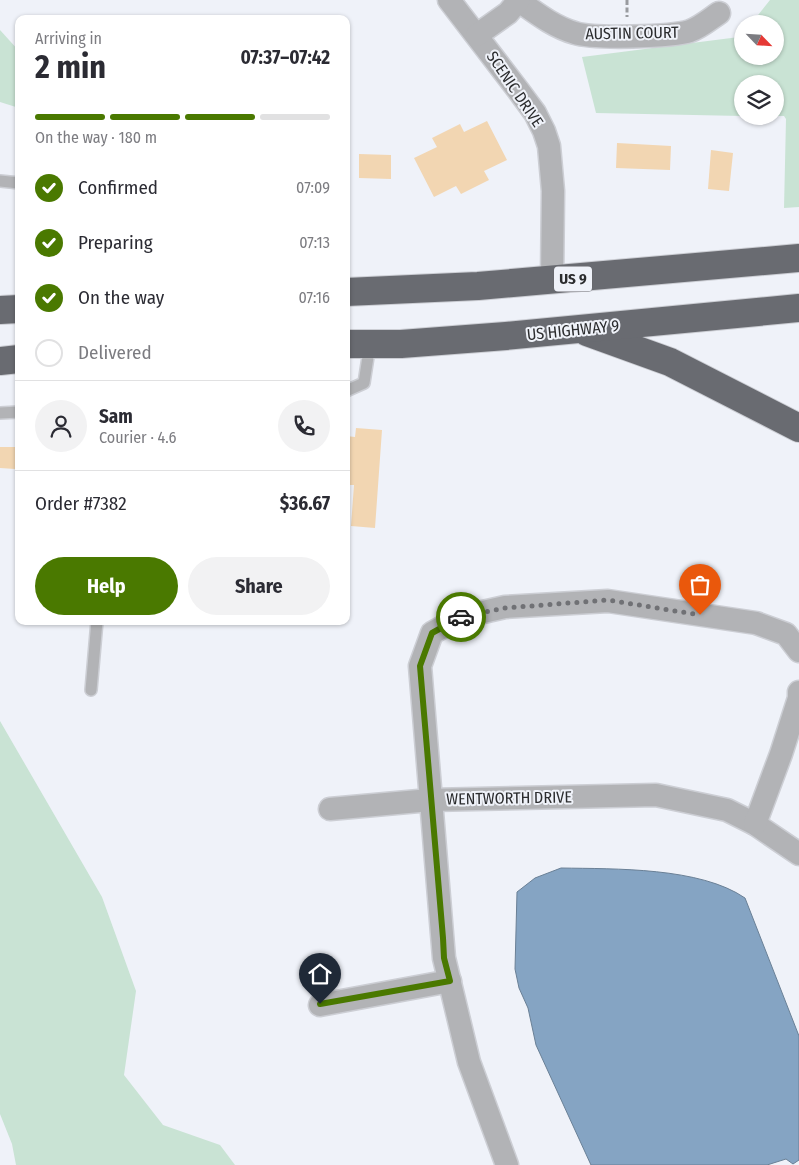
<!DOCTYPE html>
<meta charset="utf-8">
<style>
body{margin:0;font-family:"Fira Sans Condensed",sans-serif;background:#f2f2f3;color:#2b2b33;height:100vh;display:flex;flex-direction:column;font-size:19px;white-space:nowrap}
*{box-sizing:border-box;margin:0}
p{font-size:16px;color:#7c7c81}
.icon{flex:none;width:28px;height:28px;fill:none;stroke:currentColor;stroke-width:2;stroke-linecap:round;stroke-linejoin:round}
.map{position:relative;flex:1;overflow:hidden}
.drawer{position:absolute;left:15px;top:15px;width:335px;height:610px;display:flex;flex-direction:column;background:#fff;border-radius:10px;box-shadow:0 1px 4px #0004}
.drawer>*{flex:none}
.needle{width:32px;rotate:115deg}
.buttons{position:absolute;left:734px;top:15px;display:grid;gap:10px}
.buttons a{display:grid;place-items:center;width:50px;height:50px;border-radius:50%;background:#fff;box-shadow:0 1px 4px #0004;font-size:25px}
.pin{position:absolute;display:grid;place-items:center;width:42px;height:42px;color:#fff;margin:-51px -21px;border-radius:50% 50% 50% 0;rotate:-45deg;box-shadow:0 0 5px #0007}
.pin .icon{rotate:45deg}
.courier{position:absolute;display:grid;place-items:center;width:50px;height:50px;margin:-25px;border:4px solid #4a7900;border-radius:50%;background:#fff;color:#222;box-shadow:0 1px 6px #0007}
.summary em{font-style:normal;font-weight:700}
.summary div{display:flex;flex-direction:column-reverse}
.summary{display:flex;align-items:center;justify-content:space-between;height:85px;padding:0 20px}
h1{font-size:32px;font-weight:700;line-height:38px}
.bar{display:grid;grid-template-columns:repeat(4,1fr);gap:8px 5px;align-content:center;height:60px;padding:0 20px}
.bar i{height:6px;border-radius:4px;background:#e1e1e2}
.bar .current{background:#4a7900}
.bar p{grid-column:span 4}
.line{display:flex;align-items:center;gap:12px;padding:0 20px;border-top:1px solid #e1e1e2}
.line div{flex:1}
.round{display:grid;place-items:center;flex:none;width:52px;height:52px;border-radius:26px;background:#f2f2f3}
ol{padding:0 20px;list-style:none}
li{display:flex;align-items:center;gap:15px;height:55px}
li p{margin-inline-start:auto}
li .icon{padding:5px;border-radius:50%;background:#4a7900;color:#fff;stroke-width:4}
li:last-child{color:#7c7c81}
li i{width:28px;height:28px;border:2px solid #e1e1e2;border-radius:50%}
.action{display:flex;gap:10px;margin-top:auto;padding:10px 20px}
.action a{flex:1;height:58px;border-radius:30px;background:#4a7900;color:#fff;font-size:20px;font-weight:700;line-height:58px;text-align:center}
.action a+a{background:#f2f2f3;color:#2b2b33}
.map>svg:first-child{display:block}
.green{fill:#c9e3d4}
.water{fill:#85a4c3;stroke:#6a8096}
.building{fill:#f2d6b2}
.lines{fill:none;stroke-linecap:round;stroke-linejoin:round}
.lane-casing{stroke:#ccced4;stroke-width:14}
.street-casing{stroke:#ccced4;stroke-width:25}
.highway-casing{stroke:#ccced4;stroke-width:30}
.path{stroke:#999ba0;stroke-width:3;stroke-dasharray:5 2.5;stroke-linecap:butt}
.lane{stroke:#b2b3b6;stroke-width:11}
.street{stroke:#b2b3b6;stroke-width:22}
.highway{stroke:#696b71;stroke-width:28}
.done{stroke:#707175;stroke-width:5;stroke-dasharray:0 9}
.route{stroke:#4a7900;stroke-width:6}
.labels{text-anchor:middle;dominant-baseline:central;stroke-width:4;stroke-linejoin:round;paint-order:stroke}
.shield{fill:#eff2f9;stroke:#66676b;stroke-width:1}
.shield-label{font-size:15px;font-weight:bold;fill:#2b2c2e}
.street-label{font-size:16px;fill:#2b2c2e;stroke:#eff2f9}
</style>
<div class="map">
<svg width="799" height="1165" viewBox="0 0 799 1165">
<rect width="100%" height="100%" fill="#eff2f9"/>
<g class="green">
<polygon points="770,0 799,0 799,207 784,208 786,119 784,116 775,116 775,84 742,84 742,116 596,113 582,57 739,37 742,33 742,56 775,56 775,24 751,24"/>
<polygon points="0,30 19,51 19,108 0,102"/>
<polygon points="0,721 102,897 136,991 124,1075 163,1125 220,1145 235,1165 16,1165 12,1144 0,1114"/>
</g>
<path class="water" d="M561,868C615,869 700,867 745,898L799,1036V1160L793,1164L786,1159L767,1165H591L536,1045L528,1008L519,988L515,969L517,892L535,878Z"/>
<g class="building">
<polygon points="487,121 507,160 484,171 489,180 461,194 456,186 434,197 414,158 437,147 432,138 460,124 464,132"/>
<polygon points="617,143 671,146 670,170 616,168"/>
<polygon points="711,150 733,153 729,191 708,189"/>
<polygon points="359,154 391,155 391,179 359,178"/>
<polygon points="356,428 382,430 375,528 351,526 354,485 346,485 346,436 355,437"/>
<polygon points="0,447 15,447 15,469 0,468"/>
</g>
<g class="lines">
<defs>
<g id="lane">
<polyline points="0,181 19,183"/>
<polyline points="346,391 364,383 370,344"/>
<polyline points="0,413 19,412"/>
<polyline points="91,690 97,621"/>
</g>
<g id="street">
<polyline points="449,0 518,90 535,113 544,131 549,146 553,191 552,281"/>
<path d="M519,1C536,13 554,27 575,33C593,39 672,37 690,31C701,27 710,19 719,13"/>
<polyline points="477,35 508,13 519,0"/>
<polyline points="330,809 430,800 656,795 727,810 755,824 799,854"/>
<polyline points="755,824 781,754 799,698 799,692"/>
<polyline points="320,1005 450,981"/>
<polyline points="507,1165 469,1062 444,958 420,666 432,633 461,617 505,607 608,601 756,623 786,634 799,651"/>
</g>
<g id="highway">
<polyline points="346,292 478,286 799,258"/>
<polyline points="0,310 19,309"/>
<polyline points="587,332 670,362 799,428"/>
<polyline points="346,344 401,344 506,336 799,308"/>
<polyline points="0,361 19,359"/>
</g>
</defs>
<use href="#lane" class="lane-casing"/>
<use href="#street" class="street-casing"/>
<use href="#highway" class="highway-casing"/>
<polyline class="path" points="627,0 627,17"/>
<use href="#lane" class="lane"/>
<use href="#street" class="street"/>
<use href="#highway" class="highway"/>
</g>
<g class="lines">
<polyline class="done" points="461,617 505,608 608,600 700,615"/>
<polyline class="route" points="320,1004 450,981 444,958 443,938 420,666 432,633 461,617"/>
</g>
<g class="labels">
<rect class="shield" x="554" y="266.5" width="38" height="25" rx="4"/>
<g class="shield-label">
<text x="573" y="279">US 9</text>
</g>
<g class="street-label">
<text transform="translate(632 33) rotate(-1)">AUSTIN COURT</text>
<text transform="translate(515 89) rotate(56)">SCENIC DRIVE</text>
<text transform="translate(573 330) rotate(-6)">US HIGHWAY 9</text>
<text transform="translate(509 798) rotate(-1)">WENTWORTH DRIVE</text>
</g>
</g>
</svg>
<div class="buttons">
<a><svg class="needle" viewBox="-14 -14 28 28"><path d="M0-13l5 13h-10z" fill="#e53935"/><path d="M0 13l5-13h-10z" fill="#7c7c81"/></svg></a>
<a><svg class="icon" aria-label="layers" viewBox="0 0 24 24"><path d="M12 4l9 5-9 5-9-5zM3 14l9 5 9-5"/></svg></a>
</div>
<div class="pin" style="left:700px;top:615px;background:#ea580c"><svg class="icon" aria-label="bag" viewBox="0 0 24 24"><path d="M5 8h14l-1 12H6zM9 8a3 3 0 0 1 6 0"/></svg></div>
<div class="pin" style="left:320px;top:1004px;background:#1f2937"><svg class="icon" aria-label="home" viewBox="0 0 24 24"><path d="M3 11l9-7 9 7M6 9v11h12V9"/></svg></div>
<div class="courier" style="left:461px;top:617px"><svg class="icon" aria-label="car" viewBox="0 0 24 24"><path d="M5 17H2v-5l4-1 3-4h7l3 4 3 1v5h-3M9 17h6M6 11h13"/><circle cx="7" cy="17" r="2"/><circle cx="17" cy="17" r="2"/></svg></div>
<section class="drawer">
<div class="summary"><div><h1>2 min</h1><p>Arriving in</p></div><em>07:37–07:42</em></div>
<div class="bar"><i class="current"></i><i class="current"></i><i class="current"></i><i></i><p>On the way · 180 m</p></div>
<ol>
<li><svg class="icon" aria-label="check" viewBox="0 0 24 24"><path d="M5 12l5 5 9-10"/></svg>Confirmed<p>07:09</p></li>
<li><svg class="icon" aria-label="check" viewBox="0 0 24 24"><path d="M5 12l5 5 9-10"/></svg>Preparing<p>07:13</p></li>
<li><svg class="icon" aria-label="check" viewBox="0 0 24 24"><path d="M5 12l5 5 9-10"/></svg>On the way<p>07:16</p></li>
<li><i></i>Delivered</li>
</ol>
<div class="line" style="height:90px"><a class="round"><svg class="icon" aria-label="person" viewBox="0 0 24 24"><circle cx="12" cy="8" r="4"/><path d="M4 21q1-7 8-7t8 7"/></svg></a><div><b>Sam</b><p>Courier · 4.6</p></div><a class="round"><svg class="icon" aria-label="phone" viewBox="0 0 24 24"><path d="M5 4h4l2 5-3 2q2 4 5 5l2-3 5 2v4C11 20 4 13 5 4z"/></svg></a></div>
<div class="line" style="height:65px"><div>Order #7382</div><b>$36.67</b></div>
<div class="action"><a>Help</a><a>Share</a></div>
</section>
</div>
